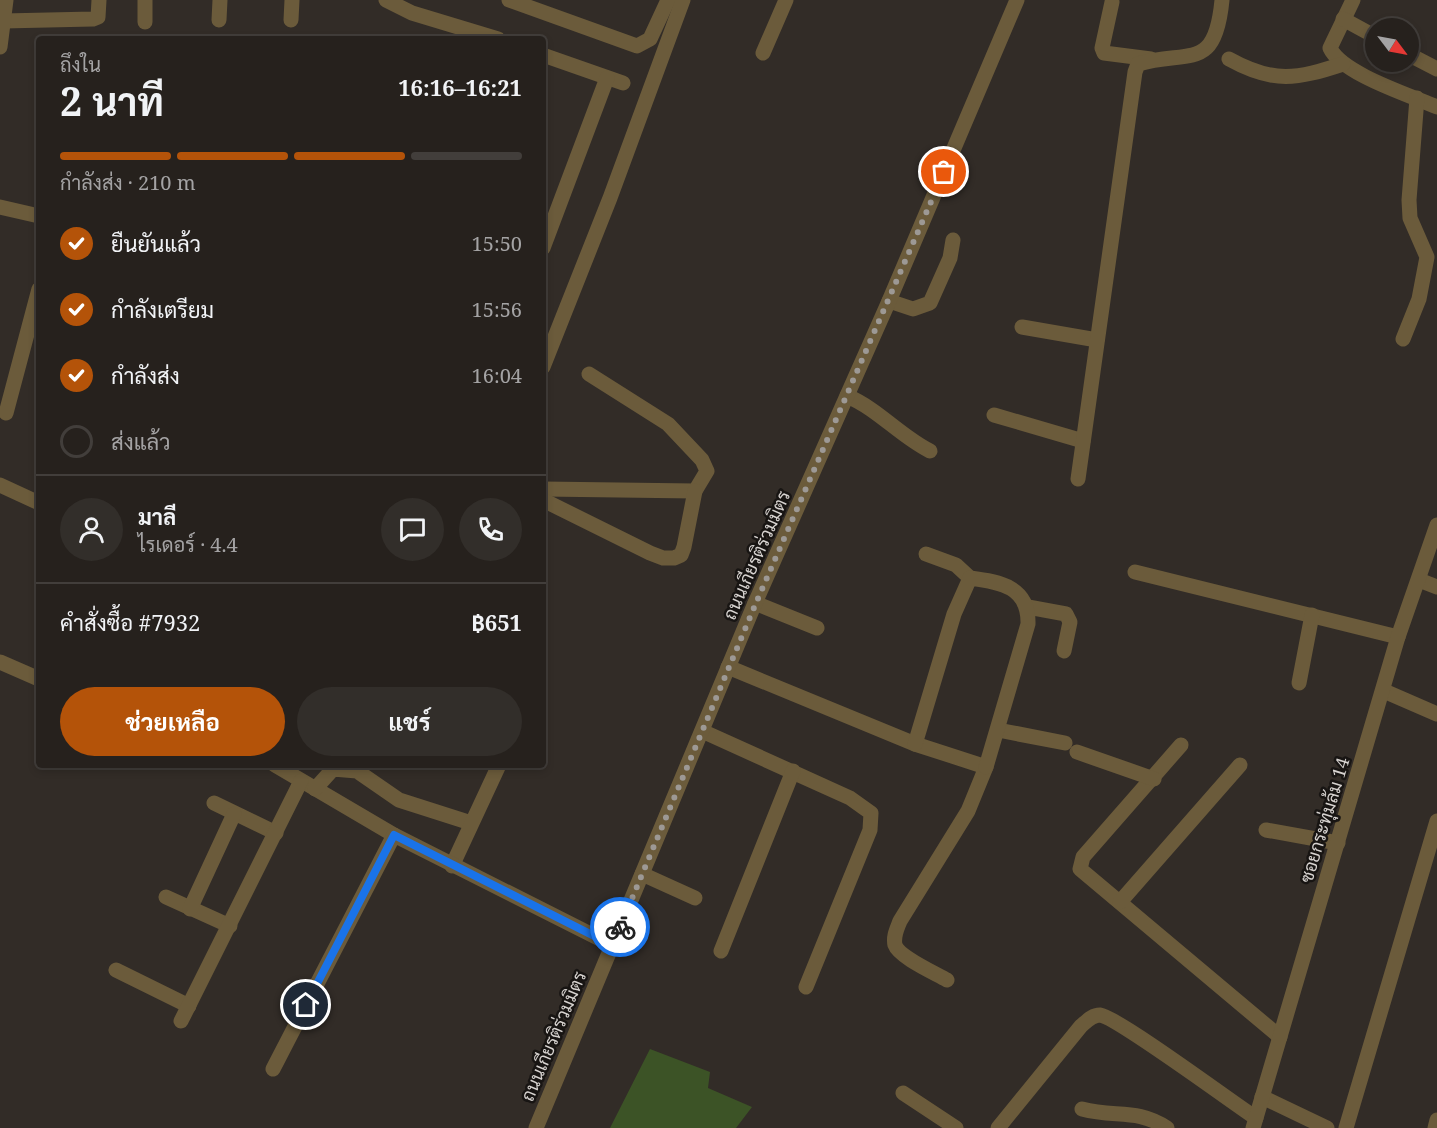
<!DOCTYPE html>
<html lang="th">
<meta charset="utf-8">
<style>
body{margin:0;font-family:"Noto Serif",Sarabun,serif;background:#322e2a;color:#f1f3f6;height:100vh;display:flex;flex-direction:column;font-size:22px;white-space:nowrap}
*{box-sizing:border-box;margin:0}
p{font-size:20px;color:#a4a3a4}
.icon{flex:none;width:33px;height:33px;fill:none;stroke:currentColor;stroke-width:2;stroke-linecap:round;stroke-linejoin:round}
.map{position:relative;flex:1;overflow:hidden}
.sheet{position:absolute;left:36px;top:36px;width:510px;height:732px;display:flex;flex-direction:column;background:#26211d;border-radius:6px;box-shadow:0 3px 9px #0003,0 0 0 2px #423e3b}
.sheet>*{flex:none}
.needle{width:39px;rotate:122deg}
.buttons{position:absolute;left:1365px;top:18px;display:grid;gap:12px}
.buttons a{display:grid;place-items:center;width:54px;height:54px;border-radius:50%;background:#26211d;box-shadow:0 3px 9px #0003,0 0 0 2px #423e3b;font-size:30px}
.pin{position:absolute;display:grid;place-items:center;width:51px;height:51px;color:#fff;margin:-26px;border:3px solid #fff;border-radius:50%;box-shadow:0 2px 6px #0007}
.courier{position:absolute;display:grid;place-items:center;width:60px;height:60px;margin:-30px;border:4px solid #1a73e8;border-radius:50%;background:#fff;color:#222;box-shadow:0 2px 8px #0007}
.head em{font-style:normal;font-weight:700}
.head div{display:flex;flex-direction:column-reverse}
.head{display:flex;align-items:center;justify-content:space-between;height:102px;padding:0 24px}
h1{font-size:39px;font-weight:700;line-height:45px}
.bar{display:grid;grid-template-columns:repeat(4,1fr);gap:9px 6px;align-content:center;height:72px;padding:0 24px}
.bar i{height:8px;border-radius:4px;background:#423e3b}
.bar .current{background:#b45309}
.bar p{grid-column:span 4}
.line{display:flex;align-items:center;gap:15px;padding:0 24px;border-top:2px solid #423e3b}
.line div{flex:1}
.round{display:grid;place-items:center;flex:none;width:63px;height:63px;border-radius:32px;background:#322e2a}
ol{padding:0 24px;list-style:none}
li{display:flex;align-items:center;gap:18px;height:66px}
li p{margin-inline-start:auto}
li .icon{padding:6px;border-radius:50%;background:#b45309;color:#fff;stroke-width:4}
li:last-child{color:#a4a3a4}
li i{width:33px;height:33px;border:3px solid #423e3b;border-radius:50%}
.primary-button{display:flex;gap:12px;margin-top:auto;padding:12px 24px}
.primary-button a{flex:1;height:69px;border-radius:36px;background:#b45309;color:#fff;font-size:24px;font-weight:700;line-height:69px;text-align:center}
.primary-button a+a{background:#322e2a;color:#f1f3f6}
.map>svg:first-child{display:block}
.green{fill:#3c5326}
.lines{fill:none;stroke-linecap:round;stroke-linejoin:round}
.minor{stroke:#6b5b3b;stroke-width:15}
.done{stroke:#9d9995;stroke-width:6;stroke-dasharray:0 10.8}
.route{stroke:#1a73e8;stroke-width:8}
.labels{text-anchor:middle;dominant-baseline:central;stroke-width:5;stroke-linejoin:round;paint-order:stroke}
.street-label{font-size:18px;fill:#d7d3d0;stroke:#181513}
</style>
<div class="map">
<svg width="1437" height="1128" viewBox="0 0 1437 1128">
<rect width="100%" height="100%" fill="#322c27"/>
<polygon class="green" points="650,1049 710,1072 708,1088 752,1107 736,1128 610,1128"/>
<g class="lines">
<g class="minor">
<polyline points="386,0 412,13 498,39"/>
<polyline points="509,0 637,46 650,39 668,0"/>
<path d="M1353,0L1330,48C1342,74 1410,95 1437,107"/>
<polyline points="1112,2 1102,48 1104,53 1151,59"/>
<polyline points="1343,19 1376,37"/>
<polyline points="219,20 220,0"/>
<polyline points="291,20 292,0"/>
<polyline points="3,21 93,19 98,17 99,0"/>
<polyline points="145,22 145,0"/>
<polyline points="0,47 6,0"/>
<polyline points="763,53 786,0"/>
<polyline points="1408,54 1437,69"/>
<polyline points="543,55 623,83"/>
<path d="M1229,59C1274,84 1297,79 1343,64"/>
<polyline points="0,207 39,216"/>
<polyline points="543,248 607,78"/>
<polyline points="889,301 913,309 930,303 950,258 953,240"/>
<polyline points="1022,327 1097,340"/>
<polyline points="1403,339 1419,299 1427,257 1410,218 1409,200 1417,98"/>
<polyline points="543,367 610,198 683,0"/>
<path d="M847,396C878,409 900,436 930,451"/>
<polyline points="6,413 39,289"/>
<polyline points="994,415 1083,441"/>
<path d="M1078,479L1135,72L1138,64C1189,49 1215,73 1222,0"/>
<polyline points="0,485 39,503"/>
<polyline points="543,489 695,491 707,471 702,460 668,424 589,374"/>
<polyline points="543,500 650,553 663,558 674,558 681,555 684,547 695,491"/>
<polyline points="926,554 956,565 970,578"/>
<polyline points="1135,572 1398,637"/>
<polyline points="1419,580 1437,587"/>
<polyline points="755,603 817,628"/>
<polyline points="1028,607 1066,614 1070,622 1064,651"/>
<polyline points="0,662 39,679"/>
<path d="M728,667L915,744L986,767L968,811L900,921C897,929 893,936 895,945C899,957 935,973 947,980"/>
<polyline points="1299,683 1312,615"/>
<polyline points="1384,691 1437,714"/>
<polyline points="998,730 1065,743"/>
<polyline points="702,731 850,798 871,813 870,830 806,987"/>
<path d="M915,744L954,614L970,578C1001,582 1029,587 1028,624L986,767"/>
<polyline points="1181,745 1083,857 1080,869 1280,1037"/>
<polyline points="1077,752 1154,779"/>
<polyline points="275,765 394,835"/>
<polyline points="315,789 333,769 357,771 399,800 471,823"/>
<polyline points="214,803 276,833"/>
<polyline points="1266,830 1338,843"/>
<polyline points="452,866 499,765"/>
<polyline points="642,874 695,898"/>
<polyline points="166,897 230,926"/>
<polyline points="1120,902 1240,765"/>
<polyline points="190,909 234,814"/>
<polyline points="721,951 793,771"/>
<polyline points="116,970 189,1006"/>
<polyline points="181,1021 301,781"/>
<polyline points="273,1069 394,835 612,945"/>
<polyline points="903,1093 956,1128"/>
<polyline points="1262,1097 1327,1128"/>
<path d="M1082,1109C1116,1118 1136,1108 1167,1128"/>
<polyline points="536,1128 755,603 889,301 1017,0"/>
<path d="M998,1128L1081,1026C1087,1021 1092,1015 1100,1015C1117,1017 1233,1103 1256,1118"/>
<polyline points="1253,1128 1398,637 1437,525"/>
<polyline points="1346,1128 1437,821"/>
<polyline points="1435,1128 1437,1120"/>
</g>
</g>
<g class="lines">
<polyline class="done" points="620,927 756,603 944,172"/>
<polyline class="route" points="306,1005 394,835 612,945 620,927"/>
</g>
<g class="labels">
<g class="street-label">
<text transform="translate(756 555) rotate(-66)">ถนนเกียรติร่วมมิตร</text>
<text transform="translate(1324 820) rotate(-73)">ซอยกระทุ่มล้ม 14</text>
<text transform="translate(553 1036) rotate(-67)">ถนนเกียรติร่วมมิตร</text>
</g>
</g>
</svg>
<div class="buttons">
<a><svg class="needle" viewBox="-14 -14 28 28"><path d="M0-13l5 13h-10z" fill="#e53935"/><path d="M0 13l5-13h-10z" fill="#a4a3a4"/></svg></a>
</div>
<div class="pin" style="left:944px;top:172px;background:#ea580c"><svg class="icon" aria-label="bag" viewBox="0 0 24 24"><path d="M5 8h14l-1 12H6zM9 8a3 3 0 0 1 6 0"/></svg></div>
<div class="pin" style="left:306px;top:1005px;background:#1f2937"><svg class="icon" aria-label="home" viewBox="0 0 24 24"><path d="M3 11l9-7 9 7M6 9v11h12V9"/></svg></div>
<div class="courier" style="left:620px;top:927px"><svg class="icon" aria-label="bike" viewBox="0 0 24 24"><circle cx="6" cy="16" r="4"/><circle cx="18" cy="16" r="4"/><path d="M6 16l4-8h5l3 8M10 8l3 8H6M13 5h3"/></svg></div>
<section class="sheet">
<div class="head"><div><h1>2 นาที</h1><p>ถึงใน</p></div><em>16:16–16:21</em></div>
<div class="bar"><i class="current"></i><i class="current"></i><i class="current"></i><i></i><p>กำลังส่ง · 210 m</p></div>
<ol>
<li><svg class="icon" aria-label="check" viewBox="0 0 24 24"><path d="M5 12l5 5 9-10"/></svg>ยืนยันแล้ว<p>15:50</p></li>
<li><svg class="icon" aria-label="check" viewBox="0 0 24 24"><path d="M5 12l5 5 9-10"/></svg>กำลังเตรียม<p>15:56</p></li>
<li><svg class="icon" aria-label="check" viewBox="0 0 24 24"><path d="M5 12l5 5 9-10"/></svg>กำลังส่ง<p>16:04</p></li>
<li><i></i>ส่งแล้ว</li>
</ol>
<div class="line" style="height:108px"><a class="round"><svg class="icon" aria-label="person" viewBox="0 0 24 24"><circle cx="12" cy="8" r="4"/><path d="M4 21q1-7 8-7t8 7"/></svg></a><div><b>มาลี</b><p>ไรเดอร์ · 4.4</p></div><a class="round"><svg class="icon" aria-label="chat" viewBox="0 0 24 24"><path d="M4 5h16v11H9l-5 4z"/></svg></a><a class="round"><svg class="icon" aria-label="phone" viewBox="0 0 24 24"><path d="M5 4h4l2 5-3 2q2 4 5 5l2-3 5 2v4C11 20 4 13 5 4z"/></svg></a></div>
<div class="line" style="height:78px"><div>คำสั่งซื้อ #7932</div><b>฿651</b></div>
<div class="primary-button"><a>ช่วยเหลือ</a><a>แชร์</a></div>
</section>
</div>
